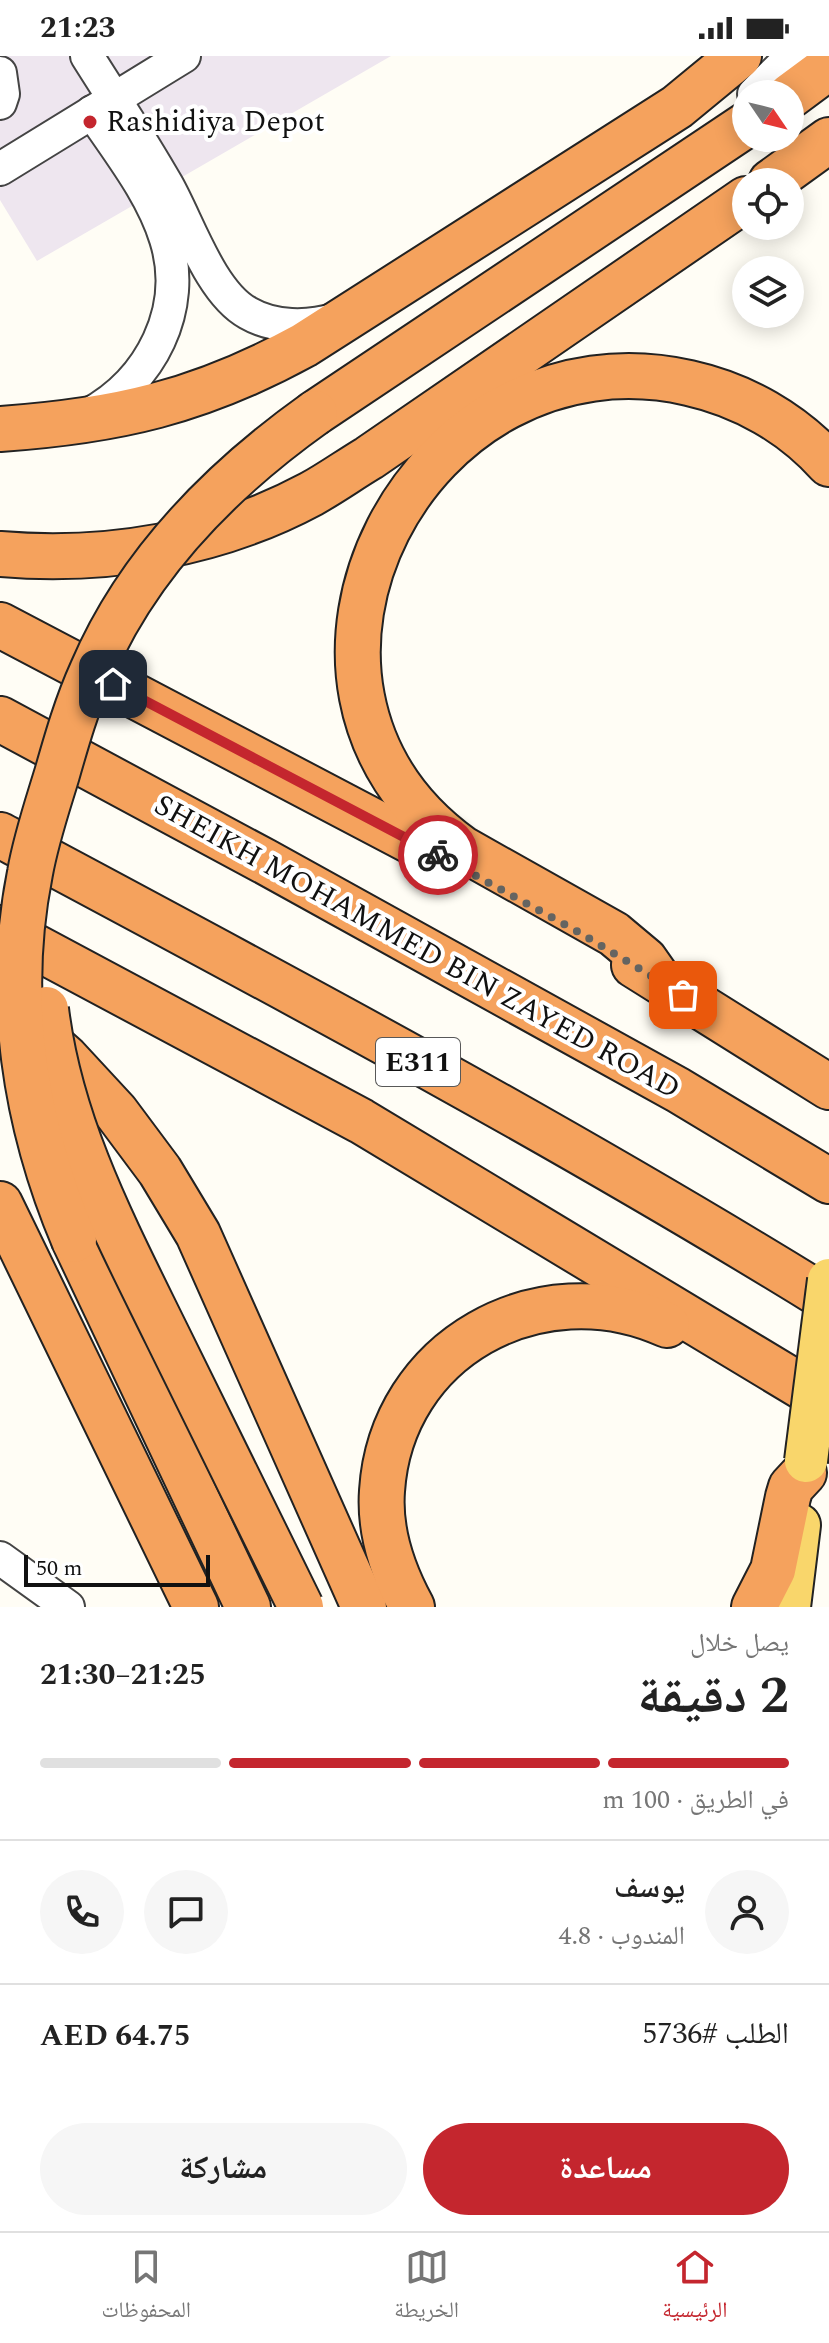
<!DOCTYPE html>
<html lang="ar">
<meta charset="utf-8">
<style>
body{margin:0;font-family:Spectral,"Noto Naskh Arabic",serif;background:#f6f6f6;color:#222;direction:rtl;height:100vh;display:flex;flex-direction:column;font-size:30px;white-space:nowrap}
*{box-sizing:border-box;margin:0}
p{font-size:26px;color:#767676}
.icon{flex:none;width:44px;height:44px;fill:none;stroke:currentColor;stroke-width:2;stroke-linecap:round;stroke-linejoin:round}
.map{position:relative;height:1551px;overflow:hidden;direction:ltr}
.details{display:flex;flex-direction:column;background:#fff;flex:1}
.details>*{flex:none}
.needle{width:52px;rotate:125deg}
.fabs{position:absolute;left:732px;top:24px;display:grid;gap:16px}
.fabs a{display:grid;place-items:center;width:72px;height:72px;border-radius:50%;background:#fff;box-shadow:0 4px 20px #0003;font-size:40px}
.scale{position:absolute;left:24px;bottom:20px;width:186px;box-sizing:border-box;padding-left:8px;border:4px solid #111;border-top:0;font-size:22px;line-height:28px;white-space:nowrap;color:#111;-webkit-text-stroke:6px #fff;paint-order:stroke}
.pin{position:absolute;display:grid;place-items:center;width:68px;height:68px;color:#fff;margin:-34px;border-radius:16px;box-shadow:0 4px 12px #0006}
.courier{position:absolute;display:grid;place-items:center;width:80px;height:80px;margin:-40px;border:6px solid #c4262e;border-radius:50%;background:#fff;color:#222;box-shadow:0 2px 10px #0007}
.head em{font-style:normal;font-weight:700}
.head div{display:flex;flex-direction:column-reverse}
.head{display:flex;align-items:center;justify-content:space-between;height:136px;padding:0 40px}
h1{font-size:52px;font-weight:700;line-height:60px}
.bar{display:grid;grid-template-columns:repeat(4,1fr);gap:12px 8px;align-content:center;height:96px;padding:0 40px}
.bar i{height:10px;border-radius:6px;background:#e0e0e0}
.bar .current{background:#c4262e}
.bar p{grid-column:span 4}
.line{display:flex;align-items:center;gap:20px;padding:0 40px;border-top:2px solid #e0e0e0}
.line div{flex:1}
.round{display:grid;place-items:center;flex:none;width:84px;height:84px;border-radius:42px;background:#f6f6f6}
.cta{display:flex;gap:16px;margin-top:auto;padding:16px 40px}
.cta a{flex:1;height:92px;border-radius:48px;background:#c4262e;color:#fff;font-size:32px;font-weight:700;line-height:92px;text-align:center}
.cta a+a{background:#f6f6f6;color:#222}
.status{display:flex;justify-content:space-between;align-items:center;height:56px;padding:0 40px;background:#fff;direction:ltr}
.status svg{height:22px;fill:currentColor}
.tab-bar{display:flex;justify-content:space-around;align-items:center;height:112px;border-top:2px solid #e0e0e0;background:#fff;font-size:22px;color:#767676}
.tab-bar a{display:grid;justify-items:center;gap:4px}
.tab-bar .current{color:#c4262e}
.map>svg:first-child{display:block}
.industrial{fill:#eee6ef}
.lines{fill:none;stroke-linecap:round;stroke-linejoin:round}
.minor-casing{stroke:#444;stroke-width:36}
.major-casing{stroke:#222;stroke-width:46}
.highway-casing{stroke:#222;stroke-width:48}
.minor{stroke:#fff;stroke-width:32}
.major{stroke:#f9d66b;stroke-width:42}
.highway{stroke:#f5a25d;stroke-width:44}
.major-bridge-casing{stroke:#222;stroke-width:46;stroke-linecap:butt}
.highway-bridge-casing{stroke:#222;stroke-width:48;stroke-linecap:butt}
.major-bridge{stroke:#f9d66b;stroke-width:42}
.highway-bridge{stroke:#f5a25d;stroke-width:44}
.done{stroke:#646461;stroke-width:8;stroke-dasharray:0 14.4}
.route{stroke:#c4262e;stroke-width:10}
.poi-dot{fill:#c4262e;stroke:#fff;stroke-width:3}
.labels{text-anchor:middle;dominant-baseline:central;stroke-width:8;stroke-linejoin:round;paint-order:stroke}
.shield{fill:#fff;stroke:#585858;stroke-width:2}
.shield-label{font-size:28px;font-weight:bold;fill:#111}
.poi-label{font-size:30px;fill:#111;stroke:#fff;text-anchor:start}
.street-label{font-size:30px;fill:#111;stroke:#fff}
</style>
<div class="status"><b>21:23</b><svg viewBox="0 0 49 12"><path d="M0 12V9h3v3zM5 12V6h3v6zM10 12V3h3v9zM15 12V0h3v12zM26 1h20v11H26zM47 4h2v5h-2z"/></svg></div>
<div class="map">
<svg width="829" height="1551" viewBox="0 0 829 1551">
<rect width="100%" height="100%" fill="#fffdf5"/>
<polygon class="industrial" points="0,0 391,0 37,205 0,144"/>
<g class="lines">
<defs>
<g id="minor">
<path d="M87,0C114,43 142,85 167,129C188,166 210,236 248,257C274,272 308,272 337,263"/>
<polyline points="0,17 3,38 0,47"/>
<polyline points="754,38 792,0"/>
<polyline points="0,113 184,0"/>
<path d="M88,359C151,325 188,253 166,183C152,137 118,95 92,56"/>
<polyline points="0,1502 68,1551"/>
</g>
<polyline id="major" points="789,1551 799,1469"/>
<g id="highway">
<polyline points="790,40 829,11"/>
<polyline points="771,126 829,84"/>
<polyline points="315,357 746,69"/>
<path d="M0,373C116,365 200,346 304,289L677,51L739,0"/>
<path d="M0,498C107,507 216,489 311,438C331,427 349,414 369,402L746,143"/>
<polyline points="0,569 445,803"/>
<polyline points="0,663 264,805 678,1034 829,1125"/>
<path d="M0,779C279,928 559,1077 829,1244"/>
<polyline points="0,872 361,1065 829,1347"/>
<polyline points="634,909 829,1031"/>
<path d="M659,924L645,904L614,878L463,793C229,625 421,266 689,327C743,339 792,367 829,408"/>
<polyline points="39,978 66,1002 116,1056 160,1115 198,1178 364,1551"/>
<polyline points="0,1148 196,1551"/>
<polyline points="74,1184 248,1551"/>
<path d="M412,1551C393,1516 379,1476 382,1435C391,1293 539,1211 667,1269"/>
<polyline points="754,1551 773,1514 788,1441 791,1431 804,1417"/>
</g>
</defs>
<use href="#minor" class="minor-casing"/>
<use href="#major" class="major-casing"/>
<use href="#highway" class="highway-casing"/>
<use href="#minor" class="minor"/>
<use href="#major" class="major"/>
<use href="#highway" class="highway"/>
<defs>
<polyline id="major-bridge" points="806,1405 829,1224"/>
<g id="highway-bridge">
<path d="M46,953C60,1070 115,1173 166,1277C211,1369 256,1460 301,1551"/>
<path d="M74,1184C25,1068 5,942 30,817C36,783 47,751 57,718C67,683 77,648 92,615C138,507 221,424 315,357"/>
</g>
</defs>
<use href="#major-bridge" class="major-bridge-casing"/>
<use href="#highway-bridge" class="highway-bridge-casing"/>
<use href="#major-bridge" class="major-bridge"/>
<use href="#highway-bridge" class="highway-bridge"/>
</g>
<g class="lines">
<polyline class="done" points="438,799 575,874 683,939"/>
<polyline class="route" points="113,628 438,799"/>
</g>
<circle class="poi-dot" cx="90" cy="66" r="8"/>
<g class="labels">
<rect class="shield" x="376" y="982" width="84" height="48" rx="6"/>
<g class="shield-label">
<text x="418" y="1006">E311</text>
</g>
<g class="poi-label">
<text x="106" y="66">Rashidiya Depot</text>
</g>
<g class="street-label">
<text transform="translate(417 891) rotate(29)">SHEIKH MOHAMMED BIN ZAYED ROAD</text>
</g>
</g>
</svg>
<div class="fabs">
<a><svg class="needle" viewBox="-14 -14 28 28"><path d="M0-13l5 13h-10z" fill="#e53935"/><path d="M0 13l5-13h-10z" fill="#767676"/></svg></a>
<a><svg class="icon" aria-label="locate" viewBox="0 0 24 24"><circle cx="12" cy="12" r="6"/><path d="M12 2v4M12 18v4M2 12h4M18 12h4"/></svg></a>
<a><svg class="icon" aria-label="layers" viewBox="0 0 24 24"><path d="M12 4l9 5-9 5-9-5zM3 14l9 5 9-5"/></svg></a>
</div>
<div class="scale">50 m</div>
<div class="pin" style="left:683px;top:939px;background:#ea580c"><svg class="icon" aria-label="bag" viewBox="0 0 24 24"><path d="M5 8h14l-1 12H6zM9 8a3 3 0 0 1 6 0"/></svg></div>
<div class="pin" style="left:113px;top:628px;background:#1f2937"><svg class="icon" aria-label="home" viewBox="0 0 24 24"><path d="M3 11l9-7 9 7M6 9v11h12V9"/></svg></div>
<div class="courier" style="left:438px;top:799px"><svg class="icon" aria-label="bike" viewBox="0 0 24 24"><circle cx="6" cy="16" r="4"/><circle cx="18" cy="16" r="4"/><path d="M6 16l4-8h5l3 8M10 8l3 8H6M13 5h3"/></svg></div>
</div>
<section class="details">
<div class="head"><div><h1>2 دقيقة</h1><p>يصل خلال</p></div><em>21:25–21:30</em></div>
<div class="bar"><i class="current"></i><i class="current"></i><i class="current"></i><i></i><p>في الطريق · 100 m</p></div>
<div class="line" style="height:144px"><a class="round"><svg class="icon" aria-label="person" viewBox="0 0 24 24"><circle cx="12" cy="8" r="4"/><path d="M4 21q1-7 8-7t8 7"/></svg></a><div><b>يوسف</b><p>المندوب · 4.8</p></div><a class="round"><svg class="icon" aria-label="chat" viewBox="0 0 24 24"><path d="M4 5h16v11H9l-5 4z"/></svg></a><a class="round"><svg class="icon" aria-label="phone" viewBox="0 0 24 24"><path d="M5 4h4l2 5-3 2q2 4 5 5l2-3 5 2v4C11 20 4 13 5 4z"/></svg></a></div>
<div class="line" style="height:104px"><div>الطلب #5736</div><b>AED 64.75</b></div>
<div class="cta"><a>مساعدة</a><a>مشاركة</a></div>
</section>
<nav class="tab-bar">
<a class="current"><svg class="icon" aria-label="home" viewBox="0 0 24 24"><path d="M3 11l9-7 9 7M6 9v11h12V9"/></svg>الرئيسية</a>
<a><svg class="icon" aria-label="map" viewBox="0 0 24 24"><path d="M3 6l6-2 6 2 6-2v14l-6 2-6-2-6 2zM9 4v14M15 6v14"/></svg>الخريطة</a>
<a><svg class="icon" aria-label="saved" viewBox="0 0 24 24"><path d="M7 4h10v16l-5-4-5 4z"/></svg>المحفوظات</a>
</nav>
